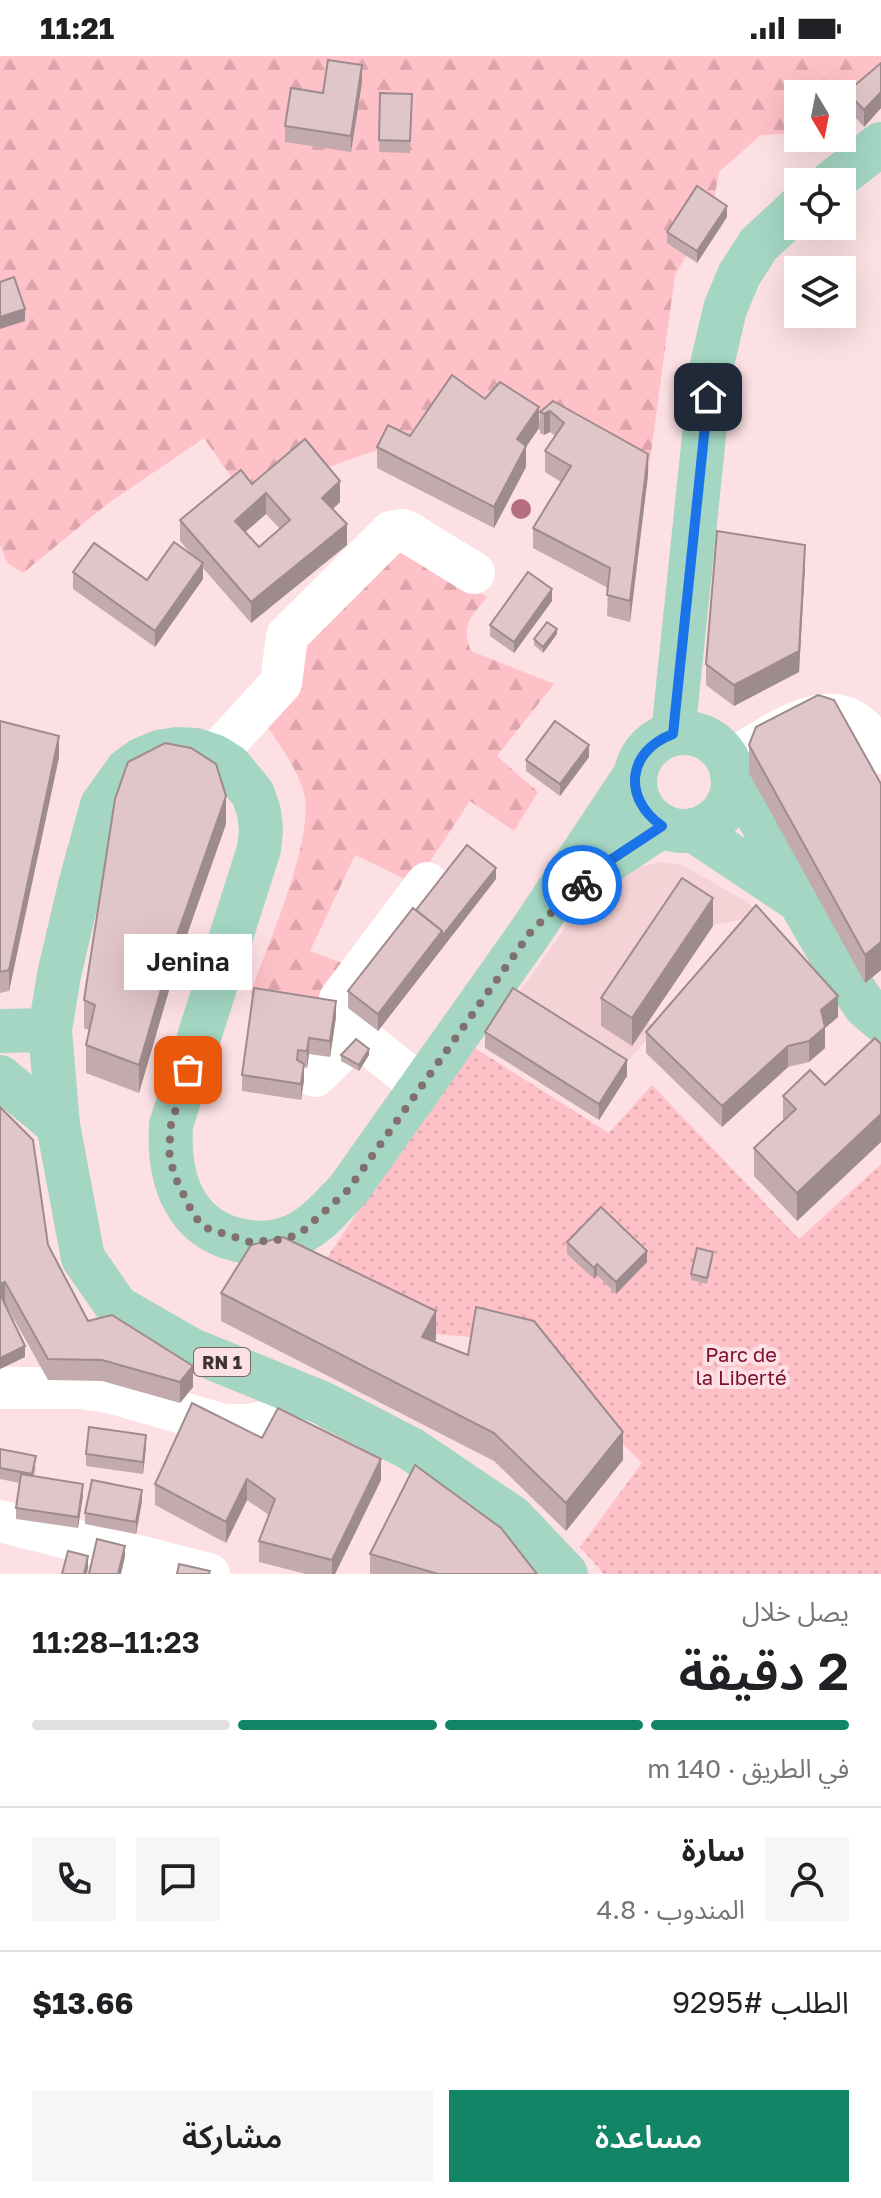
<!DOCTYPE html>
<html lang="ar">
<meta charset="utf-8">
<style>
body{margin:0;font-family:"Golos Text","Noto Sans Arabic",sans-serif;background:#f6f6f6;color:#202124;direction:rtl;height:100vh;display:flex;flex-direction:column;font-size:30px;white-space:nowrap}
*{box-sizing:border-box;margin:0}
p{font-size:26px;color:#757577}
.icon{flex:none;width:44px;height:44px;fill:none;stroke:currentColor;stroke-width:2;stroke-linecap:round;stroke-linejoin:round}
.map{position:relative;height:1518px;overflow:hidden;direction:ltr}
.side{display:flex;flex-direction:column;background:#fff;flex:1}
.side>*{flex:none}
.needle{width:52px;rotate:170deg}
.tools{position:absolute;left:784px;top:24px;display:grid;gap:16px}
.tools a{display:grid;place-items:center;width:72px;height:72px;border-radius:0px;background:#fff;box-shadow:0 8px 32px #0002;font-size:40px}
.pin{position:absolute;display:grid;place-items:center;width:68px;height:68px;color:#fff;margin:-34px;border-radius:16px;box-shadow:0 4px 12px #0006}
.courier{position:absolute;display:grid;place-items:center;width:80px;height:80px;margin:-40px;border:6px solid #1a73e8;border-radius:50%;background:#fff;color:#222;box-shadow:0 2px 10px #0007}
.bubble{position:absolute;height:56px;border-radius:0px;background:#fff;box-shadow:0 8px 32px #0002;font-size:26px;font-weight:600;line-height:56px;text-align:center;direction:rtl}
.summary em{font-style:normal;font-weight:600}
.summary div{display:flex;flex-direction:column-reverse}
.summary{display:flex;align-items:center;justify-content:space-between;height:136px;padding:0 32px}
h1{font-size:52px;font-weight:600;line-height:60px}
.bar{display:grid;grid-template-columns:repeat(4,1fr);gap:12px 8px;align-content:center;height:96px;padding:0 32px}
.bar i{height:10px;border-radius:6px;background:#e0e0e0}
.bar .active{background:#118565}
.bar p{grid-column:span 4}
.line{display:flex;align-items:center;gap:20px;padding:0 32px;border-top:2px solid #e0e0e0}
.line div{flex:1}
.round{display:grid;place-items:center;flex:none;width:84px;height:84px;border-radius:0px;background:#f6f6f6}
.button{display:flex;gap:16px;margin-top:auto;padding:16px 32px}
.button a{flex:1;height:92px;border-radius:0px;background:#118565;color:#fff;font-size:32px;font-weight:600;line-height:92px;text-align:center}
.button a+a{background:#f6f6f6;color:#202124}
.status{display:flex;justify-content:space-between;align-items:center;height:56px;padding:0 40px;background:#fff;direction:ltr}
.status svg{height:22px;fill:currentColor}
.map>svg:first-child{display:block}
.built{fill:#f5d2d5}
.grass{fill:url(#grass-dots)}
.forest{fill:url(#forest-firs)}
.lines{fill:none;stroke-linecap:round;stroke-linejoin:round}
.minor{stroke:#fff;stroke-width:42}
.major{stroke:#a4d6c3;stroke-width:44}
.tree{fill:#b56d81}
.wall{fill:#c2aaad;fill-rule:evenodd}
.shaded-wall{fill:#9e8b8d}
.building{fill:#e1c6c9;stroke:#9e8b8d;stroke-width:2;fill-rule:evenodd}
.done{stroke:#807071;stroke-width:8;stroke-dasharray:0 14.4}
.route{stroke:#1a73e8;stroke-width:10}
.labels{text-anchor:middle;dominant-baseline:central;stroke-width:8;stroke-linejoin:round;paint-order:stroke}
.shield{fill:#fce0e3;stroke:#776768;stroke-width:2}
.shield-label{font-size:18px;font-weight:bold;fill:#3e3334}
.park-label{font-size:20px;fill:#7b0f30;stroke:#fce0e3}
</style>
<div class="status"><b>11:21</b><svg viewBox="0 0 49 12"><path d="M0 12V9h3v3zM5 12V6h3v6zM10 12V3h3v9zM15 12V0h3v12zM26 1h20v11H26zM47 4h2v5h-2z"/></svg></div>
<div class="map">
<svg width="881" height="1518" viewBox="0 0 881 1518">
<defs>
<pattern id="grass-dots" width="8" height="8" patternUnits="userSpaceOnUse" patternTransform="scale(2)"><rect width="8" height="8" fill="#ffc1c8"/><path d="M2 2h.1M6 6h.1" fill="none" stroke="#dca6ac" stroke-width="1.8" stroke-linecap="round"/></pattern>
<pattern id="forest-firs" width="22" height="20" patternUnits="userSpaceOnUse" patternTransform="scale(2)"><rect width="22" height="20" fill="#ffc1c8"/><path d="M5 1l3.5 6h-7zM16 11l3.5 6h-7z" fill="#dca6ac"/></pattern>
</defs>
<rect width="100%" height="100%" fill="#fce0e3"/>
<polygon class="built" points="661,806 682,809 744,844 763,859 710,870 646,965 657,973 626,1006 515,942 580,851 633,813"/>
<polygon class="grass" points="470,989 609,1077 652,1029 799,1183 881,1108 881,1518 604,1518 580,1491 642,1407 623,1388 541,1288 437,1278 318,1215"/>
<g class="forest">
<polygon points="0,0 881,0 881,24 842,56 842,38 798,38 798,77 761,79 719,116 712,156 675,219 648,419 553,367 542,375 500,348 410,401 388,390 315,416 241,435 204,382 106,449 23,517 7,507 0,488"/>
<path d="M409,489L487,541C471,561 460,569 471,595L554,628L497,700L538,736L514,775L470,745L415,828L355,799L310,895L347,909L330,951L250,938C267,890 315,784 304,737C297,712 279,688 265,667C297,643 304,635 302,594L398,490Z"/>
</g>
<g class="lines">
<g class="minor">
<polyline points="214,700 281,627 287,580 391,476 403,474 409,477 474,517"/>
<path d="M729,705C763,686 820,639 857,668C867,675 874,687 881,697"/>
<polyline points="315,1020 357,979"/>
<polyline points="422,1031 345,969 340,943 427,827"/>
<polyline points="0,1332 81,1332 113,1337 224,1369 248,1369 274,1364 322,1347"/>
<polyline points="0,1465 209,1518"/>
</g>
<g class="major">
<polyline points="832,126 881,88"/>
<circle cx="684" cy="726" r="49"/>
<polyline points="673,678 711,313 725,253 739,219 759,188 798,152"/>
<polyline points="732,719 762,767 799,844 829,896 865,950 881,964"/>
<polyline points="693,774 798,844"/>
<polyline points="572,838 609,805 662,770"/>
<polyline points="0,975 50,974"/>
<polyline points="0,1021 58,1069"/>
<path d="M566,1518L512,1461L411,1393L322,1347L192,1294L117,1251L83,1202L58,1069L50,974L59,919L80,829L102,749L127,714L142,703L159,696L177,693L196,694L214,700L230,710L253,738L259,756L261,774L259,793L171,1069C168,1121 183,1171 238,1184C260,1189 283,1187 303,1175C321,1165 334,1148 348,1134L532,874L635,719"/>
</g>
</g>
<circle class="tree" cx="521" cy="453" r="10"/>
<g class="wall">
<polygon points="881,7 881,52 864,71 847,52 847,36"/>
<polygon points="362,26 351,96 285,86 285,70 323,37"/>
<polygon points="380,37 412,38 410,97 379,96"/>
<polygon points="727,161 697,207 667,187 667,176"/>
<polygon points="485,343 539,372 526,391 526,411 494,472 377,412 377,391 410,380"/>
<polygon points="553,345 648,419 630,566 607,560 608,532 533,492 533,472 561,426 545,416 545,395 555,380 550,376 544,379 540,377 540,356"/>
<path d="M252,428L340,446L333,453L347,489L251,567L203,512V523L155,591L73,533V516L147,524L192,499L180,485V464ZM266,458L280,473L259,491L245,476Z"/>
<polygon points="805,510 799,616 734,650 706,629 706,608"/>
<polygon points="552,545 514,597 490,580 490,569"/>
<polygon points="557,578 543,597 534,589 534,583"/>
<polygon points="0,665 59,701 9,935 0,937"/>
<polygon points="749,689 881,728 881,914 865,927 749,717"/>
<polygon points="589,701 560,740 526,715 526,704"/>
<polygon points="226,768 177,907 139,1037 86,1017 86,989 89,974 84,972 84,944"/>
<polygon points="496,823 378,975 348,952 348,935 416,854"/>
<polygon points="713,870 632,990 601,970 601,942"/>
<polygon points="336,961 330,1001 309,998 307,1012 304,1011 304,1024 301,1044 242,1035 242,1019"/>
<polygon points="838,961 825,972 825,992 809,1006 788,1011 722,1071 646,997 646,976"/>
<polygon points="485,976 627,1020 599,1064 485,992"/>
<polygon points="881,988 881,1086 797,1165 754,1120 754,1092 783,1066 783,1040 825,1029"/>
<polygon points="341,999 369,999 359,1015 341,1005"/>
<polygon points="0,1051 48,1189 88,1265 193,1331 180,1347 102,1325 48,1324 5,1247 25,1301 0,1313"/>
<polygon points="567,1186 647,1206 616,1238 597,1219 594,1223 567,1198"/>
<polygon points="713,1202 707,1228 691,1224 691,1218"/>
<polygon points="221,1237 436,1283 435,1286 623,1404 566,1475 494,1405 221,1265"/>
<polygon points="262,1382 381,1424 335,1518 306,1518 259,1506 259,1485 269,1459 247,1444 226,1487 155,1449 155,1428"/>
<polygon points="146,1391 143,1418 86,1410 86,1398"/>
<polygon points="0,1393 36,1411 34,1420 83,1439 78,1472 16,1463 16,1452 20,1427 0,1423"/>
<polygon points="142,1445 136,1478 85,1468 85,1457"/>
<polygon points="370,1498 537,1518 370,1518"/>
</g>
<g class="shaded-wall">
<polygon points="362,9 362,26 351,96 351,80"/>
<polygon points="881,36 881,52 864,71 864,54"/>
<polygon points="727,150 727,161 697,207 697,195"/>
<polygon points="25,253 25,265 0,273 0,261"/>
<polygon points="539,351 539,372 526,391 526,411 494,472 494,451 517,383"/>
<polygon points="550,355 550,376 544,379 544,358"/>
<polygon points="648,398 648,419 630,566 630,545"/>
<polygon points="340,425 340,446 322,463 322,442"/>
<polygon points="266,437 266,458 235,485 235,465"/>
<polygon points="347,468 347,489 251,567 251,546"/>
<polygon points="805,489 805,510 799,616 734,650 734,629"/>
<polygon points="203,507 203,523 155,591 155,575"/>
<polygon points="552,533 552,545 514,597 514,586"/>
<polygon points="557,573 557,578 543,597 543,591"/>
<polygon points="59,680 59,701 9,935 9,914"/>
<polygon points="589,689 589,701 560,740 560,728"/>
<polygon points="226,740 226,768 177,907 139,1037 139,1009 177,879"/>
<polygon points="496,812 496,823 378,975 378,958 442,875"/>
<polygon points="713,842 713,870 632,990 632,962"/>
<polygon points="881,886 881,914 865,927 865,899"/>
<polygon points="838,940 838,961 825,972 825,992 809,1006 809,985 821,954"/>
<polygon points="336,945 336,961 330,1001 330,985"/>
<polygon points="309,982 309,998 307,1012 307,995"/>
<polygon points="788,990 788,1011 722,1071 722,1050"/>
<polygon points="369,993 369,999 359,1015 359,1009"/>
<polygon points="627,1004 627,1020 599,1064 599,1048"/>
<polygon points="304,1008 304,1024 301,1044 301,1028"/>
<polygon points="881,1058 881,1086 797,1165 797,1137"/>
<polygon points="647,1195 647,1206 616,1238 616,1226"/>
<polygon points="597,1208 597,1219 594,1223 594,1212"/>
<polygon points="5,1226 5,1247 0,1249 0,1228"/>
<polygon points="436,1255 436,1283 422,1309 422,1281"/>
<polygon points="25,1290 25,1301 0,1313 0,1302"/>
<polygon points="193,1310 193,1331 180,1347 180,1326"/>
<polygon points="623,1376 623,1404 566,1475 566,1447"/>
<polygon points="146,1379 146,1391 143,1418 143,1406"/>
<polygon points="381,1403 381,1424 335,1518 332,1518 332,1504"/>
<polygon points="247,1423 247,1444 226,1487 226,1466"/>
<polygon points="83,1428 83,1439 78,1472 78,1461"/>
<polygon points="142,1434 142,1445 136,1478 136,1466"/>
<polygon points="125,1490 125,1501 121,1518 118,1518"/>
<polygon points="88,1500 88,1512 87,1518 84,1518"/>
</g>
<g class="building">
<polygon points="328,4 362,9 351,80 285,70 291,32 323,37"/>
<polygon points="881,7 881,36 864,54 847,36"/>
<polygon points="380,37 412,38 410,85 379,84"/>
<polygon points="697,130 727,150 697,195 667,176"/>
<polygon points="14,221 25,253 0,261 0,226"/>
<polygon points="452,319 485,343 500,326 539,351 517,383 526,390 494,451 377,391 388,369 410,380"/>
<polygon points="553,345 648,398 630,545 607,539 610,512 533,472 571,410 545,395 564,367 550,355 544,358 540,356"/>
<path d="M305,383L340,425L322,442L347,468L251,546L180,464L241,414L252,428ZM266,437L290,464L259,491L235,465Z"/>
<polygon points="717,475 805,489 799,595 734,629 706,608"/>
<polygon points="174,486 203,507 155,575 73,516 94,487 147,524"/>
<polygon points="528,516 552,533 514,586 490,569"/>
<polygon points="547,566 557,573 543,591 534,583"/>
<polygon points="818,639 834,644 881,728 881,886 865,899 749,689 756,671"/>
<polygon points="0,665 59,680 9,914 0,916"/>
<polygon points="555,665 589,689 560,728 526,704"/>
<polygon points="165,687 191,692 216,708 226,740 177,879 139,1009 86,989 95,949 84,944 115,743 128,706"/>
<polygon points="467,789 496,812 442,880 442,875 416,854"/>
<polygon points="682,822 713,842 632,962 601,942"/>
<polygon points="756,849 838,940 821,954 825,971 809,985 788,990 722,1050 646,976"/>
<polygon points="413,852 442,875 378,958 348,935"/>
<polygon points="254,932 336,945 330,985 309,982 307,995 298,994 297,1004 304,1008 301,1028 242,1019"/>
<polygon points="513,932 627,1004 599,1048 485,976"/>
<polygon points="875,982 881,988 881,1058 797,1137 754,1092 796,1053 783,1040 810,1014 825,1029"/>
<polygon points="356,983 369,993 359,1009 341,999"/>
<polygon points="0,1051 33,1084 48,1189 88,1265 112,1259 193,1310 180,1326 102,1304 48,1303 5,1226 0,1228"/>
<polygon points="601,1151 647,1195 616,1226 597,1208 594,1212 567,1186"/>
<polygon points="283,1181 436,1255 422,1281 468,1299 476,1251 534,1265 623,1376 566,1447 494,1377 221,1237 251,1189"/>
<polygon points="697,1192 713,1196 707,1222 691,1218"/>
<polygon points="0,1242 2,1242 25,1290 0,1302"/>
<polygon points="192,1347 262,1382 278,1352 381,1403 332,1504 259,1485 275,1443 247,1423 226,1466 155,1428"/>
<polygon points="89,1371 146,1379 143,1406 86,1398"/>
<polygon points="0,1393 36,1400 32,1418 0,1412"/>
<polygon points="415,1409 501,1472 537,1518 438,1518 370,1498"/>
<polygon points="21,1418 83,1428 78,1461 16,1452"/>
<polygon points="92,1424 142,1434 136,1466 85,1457"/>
<polygon points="97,1483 125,1490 118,1518 89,1518"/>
<polygon points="68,1495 88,1500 84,1518 62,1518"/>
<polygon points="179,1508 210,1515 209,1518 177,1518"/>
</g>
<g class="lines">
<polyline class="done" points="188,1014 171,1069 169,1095 174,1119 194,1160 206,1172 250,1186 286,1183 303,1175 348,1134 532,874 582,829"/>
<path class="route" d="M582,829L609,805L662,770C622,742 627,695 673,678L708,341"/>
</g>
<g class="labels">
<rect class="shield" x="194" y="1292" width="56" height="28" rx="6"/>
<g class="shield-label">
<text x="222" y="1306">RN 1</text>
</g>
<g class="park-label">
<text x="741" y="1298">Parc de<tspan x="741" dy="23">la Liberté</tspan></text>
</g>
</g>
</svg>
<div class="tools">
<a><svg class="needle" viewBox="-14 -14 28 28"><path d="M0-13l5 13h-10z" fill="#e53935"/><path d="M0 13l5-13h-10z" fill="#757577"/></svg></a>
<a><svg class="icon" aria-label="locate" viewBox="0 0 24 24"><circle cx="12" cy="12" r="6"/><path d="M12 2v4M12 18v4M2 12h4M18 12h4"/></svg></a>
<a><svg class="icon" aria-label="layers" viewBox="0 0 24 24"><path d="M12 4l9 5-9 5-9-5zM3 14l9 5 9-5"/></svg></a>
</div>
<div class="pin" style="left:188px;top:1014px;background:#ea580c"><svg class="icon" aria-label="bag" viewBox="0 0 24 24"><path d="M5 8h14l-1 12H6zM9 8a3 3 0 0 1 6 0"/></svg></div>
<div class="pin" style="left:708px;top:341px;background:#1f2937"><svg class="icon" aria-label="home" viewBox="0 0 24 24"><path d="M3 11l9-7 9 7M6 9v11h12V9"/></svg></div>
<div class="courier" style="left:582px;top:829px"><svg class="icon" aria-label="bike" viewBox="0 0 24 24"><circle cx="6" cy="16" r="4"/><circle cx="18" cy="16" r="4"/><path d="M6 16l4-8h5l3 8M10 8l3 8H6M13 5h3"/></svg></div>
<div class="bubble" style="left:124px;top:878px;width:128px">Jenina</div>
</div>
<section class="side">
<div class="summary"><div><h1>2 دقيقة</h1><p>يصل خلال</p></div><em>11:23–11:28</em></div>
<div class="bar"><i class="active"></i><i class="active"></i><i class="active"></i><i></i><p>في الطريق · 140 m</p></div>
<div class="line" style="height:144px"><a class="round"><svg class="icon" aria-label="person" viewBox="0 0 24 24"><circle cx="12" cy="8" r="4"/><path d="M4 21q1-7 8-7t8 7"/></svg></a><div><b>سارة</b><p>المندوب · 4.8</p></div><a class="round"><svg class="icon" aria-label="chat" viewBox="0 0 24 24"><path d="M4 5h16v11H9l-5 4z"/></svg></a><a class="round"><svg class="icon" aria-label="phone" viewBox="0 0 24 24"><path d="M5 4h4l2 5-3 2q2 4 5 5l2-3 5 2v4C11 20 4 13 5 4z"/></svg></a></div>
<div class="line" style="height:104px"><div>الطلب #9295</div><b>$13.66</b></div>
<div class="button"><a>مساعدة</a><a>مشاركة</a></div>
</section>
